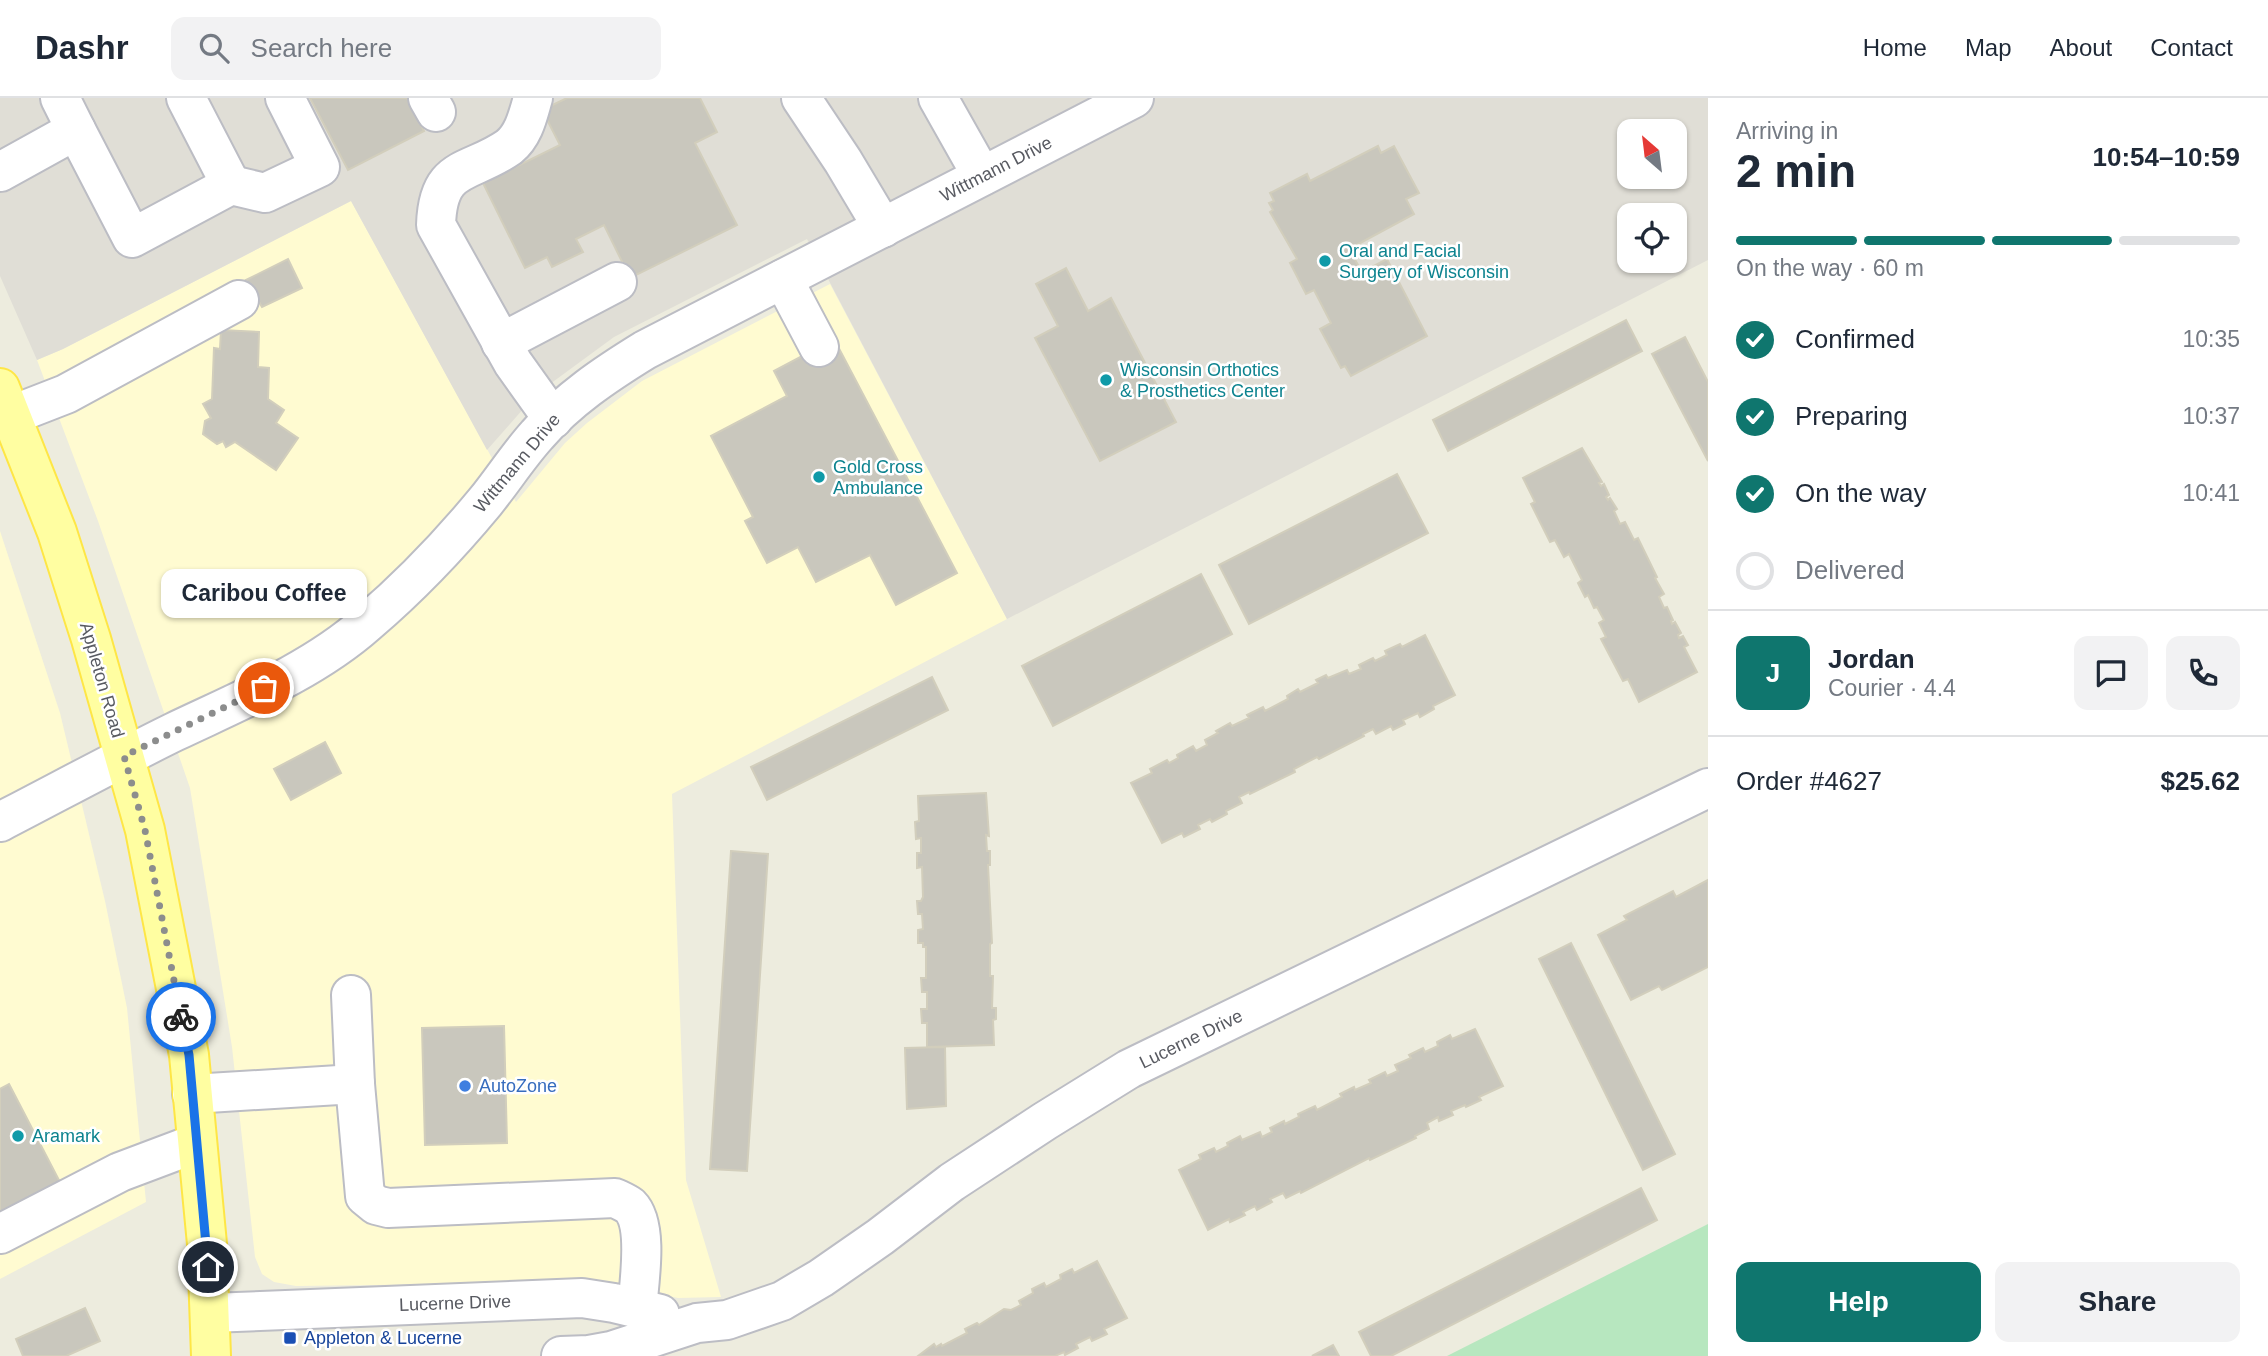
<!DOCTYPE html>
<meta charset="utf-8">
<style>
body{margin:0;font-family:Helvetica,sans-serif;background:#f2f2f3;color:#1f2937;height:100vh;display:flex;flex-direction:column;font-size:26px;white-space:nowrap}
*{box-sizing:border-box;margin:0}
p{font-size:23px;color:#747a83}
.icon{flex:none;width:38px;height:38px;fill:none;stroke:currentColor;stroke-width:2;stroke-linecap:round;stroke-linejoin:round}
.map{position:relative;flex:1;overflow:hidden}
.panel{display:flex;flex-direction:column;background:#fff;width:560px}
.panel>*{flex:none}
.needle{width:46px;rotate:332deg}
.controls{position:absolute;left:1617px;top:21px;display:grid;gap:14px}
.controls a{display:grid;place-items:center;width:70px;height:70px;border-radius:14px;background:#fff;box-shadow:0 2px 5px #0004;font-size:35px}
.pin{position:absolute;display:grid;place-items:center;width:60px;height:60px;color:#fff;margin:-30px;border:4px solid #fff;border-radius:50%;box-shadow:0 2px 7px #0007}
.courier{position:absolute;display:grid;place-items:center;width:70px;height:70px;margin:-35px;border:5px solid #1a73e8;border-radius:50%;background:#fff;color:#222;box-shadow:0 2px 9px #0007}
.bubble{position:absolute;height:49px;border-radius:14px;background:#fff;box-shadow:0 2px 5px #0004;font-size:23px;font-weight:700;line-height:49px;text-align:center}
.overview em{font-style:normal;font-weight:700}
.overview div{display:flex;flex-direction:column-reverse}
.overview{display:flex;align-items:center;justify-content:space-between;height:119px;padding:0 28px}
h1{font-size:46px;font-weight:700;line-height:52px}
.bar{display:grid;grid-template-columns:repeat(4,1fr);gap:10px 7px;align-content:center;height:84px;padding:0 28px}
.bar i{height:9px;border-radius:5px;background:#e0e1e3}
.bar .current{background:#0f766e}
.bar p{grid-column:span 4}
.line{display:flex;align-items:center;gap:18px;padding:0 28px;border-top:2px solid #e0e1e3}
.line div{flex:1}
.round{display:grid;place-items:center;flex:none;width:74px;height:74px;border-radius:14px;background:#f2f2f3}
ol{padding:0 28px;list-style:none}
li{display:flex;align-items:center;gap:21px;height:77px}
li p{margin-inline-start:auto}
li .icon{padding:7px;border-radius:50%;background:#0f766e;color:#fff;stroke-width:4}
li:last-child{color:#747a83}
li i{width:38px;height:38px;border:4px solid #e0e1e3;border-radius:50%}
.action{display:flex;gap:14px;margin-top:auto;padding:14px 28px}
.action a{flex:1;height:80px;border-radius:14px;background:#0f766e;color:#fff;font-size:28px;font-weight:700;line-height:80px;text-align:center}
.action a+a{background:#f2f2f3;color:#1f2937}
header{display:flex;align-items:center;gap:42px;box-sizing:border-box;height:98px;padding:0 35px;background:#fff;border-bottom:2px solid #e0e1e3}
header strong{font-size:33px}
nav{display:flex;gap:38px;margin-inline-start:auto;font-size:24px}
.search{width:490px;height:63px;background:#f2f2f3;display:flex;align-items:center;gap:18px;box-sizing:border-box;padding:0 24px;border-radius:14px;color:#747a83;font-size:26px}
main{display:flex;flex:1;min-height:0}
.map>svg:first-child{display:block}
.commercial{fill:#fffbd1}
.industrial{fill:#e0ded6;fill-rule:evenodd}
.green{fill:#b7e7bf}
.building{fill:#c9c7bd;stroke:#d2cebc;stroke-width:2}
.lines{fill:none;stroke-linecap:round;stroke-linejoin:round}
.minor-casing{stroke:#bcbdc4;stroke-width:42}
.major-casing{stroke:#fee646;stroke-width:42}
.minor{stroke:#fff;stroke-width:38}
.major{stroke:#fffea1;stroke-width:38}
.done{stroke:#8c8d8d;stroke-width:7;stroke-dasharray:0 12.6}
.route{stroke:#1a73e8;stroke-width:9}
.culture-dot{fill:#0f9aa8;stroke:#fff;stroke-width:2.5}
.shop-dot{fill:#3f7fe0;stroke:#fff;stroke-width:2.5}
.transit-dot{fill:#1a4fb4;stroke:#fff;stroke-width:2.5}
.labels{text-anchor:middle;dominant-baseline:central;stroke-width:5;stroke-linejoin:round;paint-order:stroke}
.street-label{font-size:18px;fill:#585a61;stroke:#fff}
.culture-label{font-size:18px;fill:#0d838f;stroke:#fff;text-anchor:start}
.shop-label{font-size:18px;fill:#366cbe;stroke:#fff;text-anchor:start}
.transit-label{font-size:18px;fill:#164399;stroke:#fff;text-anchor:start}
</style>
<header>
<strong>Dashr</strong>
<div class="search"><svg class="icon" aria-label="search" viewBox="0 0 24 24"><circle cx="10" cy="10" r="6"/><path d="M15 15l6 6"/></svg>Search here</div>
<nav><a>Home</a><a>Map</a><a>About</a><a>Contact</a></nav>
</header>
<main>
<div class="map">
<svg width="1708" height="1258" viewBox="0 0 1708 1258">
<rect width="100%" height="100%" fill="#edecde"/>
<g class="commercial">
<polygon points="351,103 516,404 565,345 587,325 642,283 830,186 1007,521 672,696 686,1082 721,1199 678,1200 598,1184 296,1188 274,1184 262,1176 255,1159 232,949 190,690 98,423 37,262 63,251"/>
<polygon points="0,433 60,615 105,803 127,910 146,1104 0,1181"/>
</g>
<path class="industrial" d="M0,0H1708V162L1007,521L807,141L614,239L550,286L524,310L487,352L351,103L63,251L37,262L0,178ZM1629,33H1675V79H1629ZM1629,117H1675V163H1629Z"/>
<polygon class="green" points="1708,1126 1708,1258 1447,1258"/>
<g class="building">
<polygon points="310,0 407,0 424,33 348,72"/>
<polygon points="567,0 700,0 717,34 695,45 737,127 630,180 604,127 576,141 583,154 552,169 547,159 525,170 483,85 560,47 542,12"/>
<polygon points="1378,48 1381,55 1394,48 1419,95 1406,101 1414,116 1349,151 1362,174 1387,161 1427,238 1351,278 1345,268 1341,270 1320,231 1331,225 1314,192 1306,196 1290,165 1297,161 1270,114 1273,112 1269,105 1274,103 1270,95 1307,76 1310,83"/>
<polygon points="288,161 302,190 262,209 246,182"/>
<polygon points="1066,170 1088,213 1111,200 1176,324 1100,363 1035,240 1058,228 1036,186"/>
<polygon points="1626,222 1642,253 1448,353 1433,322"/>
<polygon points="221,232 259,234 258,269 269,270 268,301 284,312 276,325 298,340 276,372 235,344 226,349 223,343 217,346 203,336 205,323 211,320 203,306 212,301 214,250 220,251"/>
<polygon points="1685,239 1708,284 1708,363 1652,256"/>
<polygon points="834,241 957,475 896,507 870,457 816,484 798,449 767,465 745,423 753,419 711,338 787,298 774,273"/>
<polygon points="1582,350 1602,384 1599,385 1601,388 1604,386 1609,397 1606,399 1608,402 1610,400 1617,411 1614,413 1620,426 1625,424 1634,442 1638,440 1657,479 1655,480 1664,496 1659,499 1664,510 1667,509 1673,522 1671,523 1672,526 1675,524 1681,535 1678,537 1679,540 1683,538 1688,547 1684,549 1697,574 1639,604 1628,581 1623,583 1601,541 1606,539 1599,525 1604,522 1597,509 1594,510 1588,497 1585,499 1578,485 1582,482 1569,456 1564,459 1555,442 1550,444 1531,406 1535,404 1523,380"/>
<polygon points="1397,376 1428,435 1249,526 1219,467"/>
<polygon points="1201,476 1232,536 1053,628 1022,568"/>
<polygon points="1425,537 1455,597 1433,608 1434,611 1420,619 1418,615 1403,622 1405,626 1393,632 1391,628 1376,636 1373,631 1363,636 1364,638 1319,661 1317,659 1294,671 1295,674 1250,696 1249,694 1239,699 1242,705 1226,713 1227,716 1212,724 1210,721 1198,727 1200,731 1184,739 1182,735 1162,745 1131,685 1152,675 1150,671 1167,662 1169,665 1178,660 1177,657 1193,648 1196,653 1207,647 1205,642 1218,635 1216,633 1230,625 1232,628 1249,620 1247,617 1263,609 1265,613 1288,601 1287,598 1298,591 1300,594 1318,585 1316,582 1326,577 1328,580 1347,572 1349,576 1361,571 1359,567 1373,560 1375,563 1387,557 1385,553 1400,546 1402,549"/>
<polygon points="932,579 948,612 767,702 751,669"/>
<polygon points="325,644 341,675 291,702 274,671"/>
<polygon points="986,695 989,738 986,737 987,753 990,753 990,767 988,767 992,845 990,846 990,878 993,878 992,910 996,910 996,921 993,922 994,947 927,949 927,925 922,925 921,911 927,911 927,894 922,894 921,880 926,880 926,849 923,849 923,845 918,845 918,832 923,831 922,816 918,816 917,803 921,803 923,799 922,769 917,770 917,755 921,755 921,740 916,741 915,724 919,723 918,698"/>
<polygon points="731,753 768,756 747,1073 710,1071"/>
<polygon points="1708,782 1708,869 1662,892 1659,888 1631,902 1598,837 1627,822 1624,818 1673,793 1676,799"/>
<polygon points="1571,845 1675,1056 1643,1072 1539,861"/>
<polygon points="504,928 507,1045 425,1047 422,930"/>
<polygon points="1475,931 1503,988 1479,999 1481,1002 1466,1009 1465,1007 1451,1013 1453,1017 1439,1023 1438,1019 1427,1025 1429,1031 1415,1038 1416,1040 1370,1062 1369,1060 1301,1095 1300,1093 1286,1100 1283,1095 1270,1101 1272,1104 1257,1112 1255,1108 1243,1114 1245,1117 1230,1124 1229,1121 1208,1132 1179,1072 1201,1061 1199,1057 1214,1050 1216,1054 1228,1048 1227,1045 1240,1038 1242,1042 1260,1034 1262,1039 1272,1034 1270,1030 1284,1023 1285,1026 1299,1019 1298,1016 1315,1008 1317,1012 1342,999 1340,996 1354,989 1355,992 1371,985 1369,982 1385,974 1387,978 1398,973 1395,967 1411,960 1409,957 1423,950 1425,954 1438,948 1437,944 1450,937 1452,941"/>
<polygon points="945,949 946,1008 907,1011 905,950"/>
<polygon points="9,986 61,1086 0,1117 0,991"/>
<polygon points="1641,1090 1657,1122 1391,1258 1371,1258 1359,1234"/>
<polygon points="1097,1163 1127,1220 1104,1231 1107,1236 1092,1243 1090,1239 1076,1246 1078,1250 1065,1257 1064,1254 1055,1258 918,1258 934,1246 936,1249 941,1246 942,1248 967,1235 965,1231 977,1225 979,1227 1004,1211 1011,1212 1021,1207 1019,1203 1033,1195 1032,1191 1044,1185 1046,1189 1061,1181 1060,1177 1072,1171 1074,1175"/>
<polygon points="85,1210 100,1243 66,1258 23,1258 16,1241"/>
<polygon points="1333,1247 1339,1258 1312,1258"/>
</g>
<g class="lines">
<defs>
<g id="minor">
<polyline points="186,0 231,87"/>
<polyline points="428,0 436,14"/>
<path d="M533,0C528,17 524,37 509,49C469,77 438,65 436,127L513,265L553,321"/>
<polyline points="801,0 843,63 883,130"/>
<polyline points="938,0 982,78"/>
<polyline points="76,32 132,140 231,87 265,95 320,69 285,0"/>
<polyline points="0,74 76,32 60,0"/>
<polyline points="783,181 819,249"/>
<polyline points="501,245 617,184"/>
<polyline points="12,317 66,296 239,202"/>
<path d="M0,724C58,694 115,663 174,634C239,603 313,573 367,525C408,490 451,445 485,404C503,382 518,358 537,337C567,302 606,276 645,252L1134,0"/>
<polyline points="351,897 355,986"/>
<path d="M192,996L355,986L365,1098L376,1107L388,1110L615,1100C619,1102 626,1105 630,1108C649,1127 639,1185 637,1211"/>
<polyline points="0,1136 120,1074 197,1045"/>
<polyline points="210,1215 582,1200 614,1205 660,1216"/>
<polyline points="561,1258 589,1257 611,1253 697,1225 727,1222 782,1203 821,1180 880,1139 952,1084 1045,1023 1129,971 1708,690"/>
</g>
<polyline id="major" points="0,290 57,434 91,541 145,732 189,957 207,1146 211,1258"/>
</defs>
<use href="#minor" class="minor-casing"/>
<use href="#major" class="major-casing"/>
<use href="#minor" class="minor"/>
<use href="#major" class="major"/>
</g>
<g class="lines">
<polyline class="done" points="181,919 145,732 124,658 264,590"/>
<polyline class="route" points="181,919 189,957 208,1169"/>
</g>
<g class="culture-dot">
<circle cx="1325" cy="163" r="7"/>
<circle cx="1106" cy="282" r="7"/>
<circle cx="819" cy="379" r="7"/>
<circle cx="18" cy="1038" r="7"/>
</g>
<circle class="shop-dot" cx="465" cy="988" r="7"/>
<rect class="transit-dot" x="283" y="1233" width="14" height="14" rx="3.5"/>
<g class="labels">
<g class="street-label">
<text transform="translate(996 71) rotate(-27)">Wittmann Drive</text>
<text transform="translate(517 365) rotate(-50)">Wittmann Drive</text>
<text transform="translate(102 582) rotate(74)">Appleton Road</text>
<text transform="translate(1191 941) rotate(-26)">Lucerne Drive</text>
<text transform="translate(455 1205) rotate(-2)">Lucerne Drive</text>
</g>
<g class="culture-label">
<text x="1339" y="153">Oral and Facial<tspan x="1339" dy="21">Surgery of Wisconsin</tspan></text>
<text x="1120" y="272">Wisconsin Orthotics<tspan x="1120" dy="21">&amp; Prosthetics Center</tspan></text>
<text x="833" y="369">Gold Cross<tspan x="833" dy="21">Ambulance</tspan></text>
<text x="32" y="1038">Aramark</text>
</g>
<g class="shop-label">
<text x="479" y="988">AutoZone</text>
</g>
<g class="transit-label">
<text x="304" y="1240">Appleton &amp; Lucerne</text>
</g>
</g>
</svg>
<div class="controls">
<a><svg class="needle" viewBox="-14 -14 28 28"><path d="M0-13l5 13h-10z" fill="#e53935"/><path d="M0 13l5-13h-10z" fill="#747a83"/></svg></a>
<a><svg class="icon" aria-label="locate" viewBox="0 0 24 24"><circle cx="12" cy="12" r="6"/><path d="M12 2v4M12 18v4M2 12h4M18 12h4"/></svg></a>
</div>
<div class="pin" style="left:264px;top:590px;background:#ea580c"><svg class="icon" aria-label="bag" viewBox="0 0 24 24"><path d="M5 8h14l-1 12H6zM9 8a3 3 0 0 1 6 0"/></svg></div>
<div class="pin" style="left:208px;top:1169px;background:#1f2937"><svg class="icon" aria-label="home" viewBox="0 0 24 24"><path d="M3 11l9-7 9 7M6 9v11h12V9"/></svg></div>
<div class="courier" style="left:181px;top:919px"><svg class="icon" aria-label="bike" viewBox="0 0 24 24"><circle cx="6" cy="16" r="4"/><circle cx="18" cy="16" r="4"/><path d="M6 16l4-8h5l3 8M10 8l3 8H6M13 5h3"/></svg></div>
<div class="bubble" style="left:161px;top:471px;width:206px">Caribou Coffee</div>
</div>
<section class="panel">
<div class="overview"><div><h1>2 min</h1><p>Arriving in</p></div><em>10:54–10:59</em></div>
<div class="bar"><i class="current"></i><i class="current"></i><i class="current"></i><i></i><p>On the way · 60 m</p></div>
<ol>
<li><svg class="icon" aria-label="check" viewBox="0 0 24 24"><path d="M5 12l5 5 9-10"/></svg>Confirmed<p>10:35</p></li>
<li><svg class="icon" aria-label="check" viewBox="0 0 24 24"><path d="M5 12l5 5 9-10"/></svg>Preparing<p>10:37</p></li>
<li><svg class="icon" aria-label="check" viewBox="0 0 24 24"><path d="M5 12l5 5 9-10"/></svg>On the way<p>10:41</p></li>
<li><i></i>Delivered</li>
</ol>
<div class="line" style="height:126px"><b class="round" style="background:#0f766e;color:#fff">J</b><div><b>Jordan</b><p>Courier · 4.4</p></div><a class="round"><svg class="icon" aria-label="chat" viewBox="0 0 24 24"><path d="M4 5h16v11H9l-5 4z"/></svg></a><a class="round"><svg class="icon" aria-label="phone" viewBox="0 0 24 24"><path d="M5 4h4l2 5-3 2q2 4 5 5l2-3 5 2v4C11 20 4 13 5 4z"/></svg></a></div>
<div class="line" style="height:91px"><div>Order #4627</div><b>$25.62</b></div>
<div class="action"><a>Help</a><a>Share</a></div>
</section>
</main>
